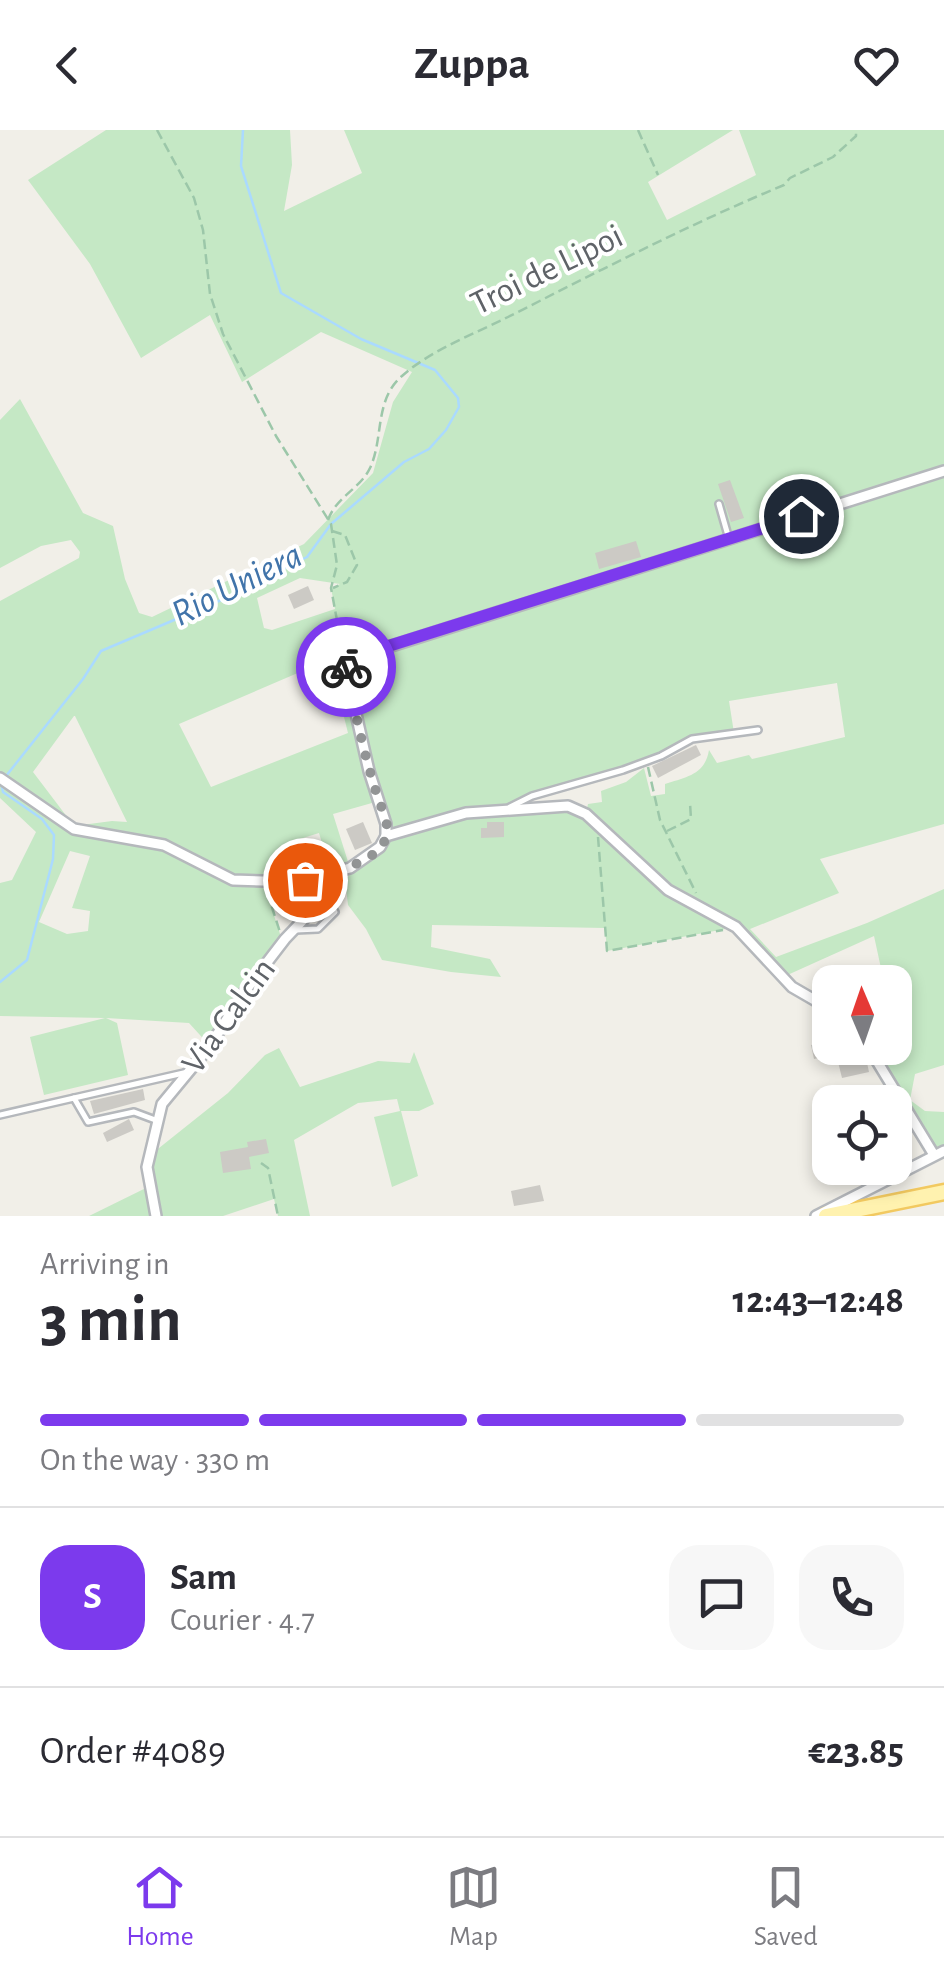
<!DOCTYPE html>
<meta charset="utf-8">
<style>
body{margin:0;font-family:"Alegreya Sans",sans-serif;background:#f7f7f7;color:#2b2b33;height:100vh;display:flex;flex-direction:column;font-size:38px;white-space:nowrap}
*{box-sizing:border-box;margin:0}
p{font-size:32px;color:#7c7c81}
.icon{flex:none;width:55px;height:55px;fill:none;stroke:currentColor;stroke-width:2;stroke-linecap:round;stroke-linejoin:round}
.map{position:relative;height:1086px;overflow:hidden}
.sheet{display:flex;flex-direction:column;background:#fff;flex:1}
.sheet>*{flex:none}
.needle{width:65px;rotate:358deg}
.fabs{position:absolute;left:812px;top:835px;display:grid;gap:20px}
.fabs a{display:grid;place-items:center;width:100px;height:100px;border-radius:20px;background:#fff;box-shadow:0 5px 15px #0003;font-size:50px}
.pin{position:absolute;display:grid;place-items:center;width:85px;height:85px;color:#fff;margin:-42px;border:5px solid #fff;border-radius:50%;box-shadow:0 2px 10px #0007}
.courier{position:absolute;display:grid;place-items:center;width:100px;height:100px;margin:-50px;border:8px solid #7c3aed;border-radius:50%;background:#fff;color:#222;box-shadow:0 2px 12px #0007}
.head em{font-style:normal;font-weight:600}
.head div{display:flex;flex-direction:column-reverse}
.head{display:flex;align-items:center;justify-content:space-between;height:170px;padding:0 40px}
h1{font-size:65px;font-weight:600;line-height:75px}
.bar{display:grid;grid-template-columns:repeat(4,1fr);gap:15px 10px;align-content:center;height:120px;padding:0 40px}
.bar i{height:12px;border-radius:8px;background:#e1e1e2}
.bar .active{background:#7c3aed}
.bar p{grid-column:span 4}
.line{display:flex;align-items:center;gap:25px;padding:0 40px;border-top:2px solid #e1e1e2}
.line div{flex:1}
.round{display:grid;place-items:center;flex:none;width:105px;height:105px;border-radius:30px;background:#f7f7f7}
header{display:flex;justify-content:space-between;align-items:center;height:130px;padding:0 40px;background:#fff;font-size:45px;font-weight:600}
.dock{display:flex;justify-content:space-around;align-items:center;height:140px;border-top:2px solid #e1e1e2;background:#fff;font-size:28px;color:#7c7c81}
.dock a{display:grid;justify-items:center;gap:5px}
.dock .active{color:#7c3aed}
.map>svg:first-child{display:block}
.green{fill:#c5e8c5;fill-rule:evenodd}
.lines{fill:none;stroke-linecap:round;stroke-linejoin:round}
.stream{stroke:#aadaff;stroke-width:2.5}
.building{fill:#cccac5}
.service-casing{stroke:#b5b8bc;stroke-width:10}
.minor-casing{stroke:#b5b8bc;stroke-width:14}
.primary-casing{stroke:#f2c960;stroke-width:19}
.path{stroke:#9cc7a9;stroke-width:2.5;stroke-dasharray:10 5;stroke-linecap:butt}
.service{stroke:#fff;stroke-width:5}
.minor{stroke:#fff;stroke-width:9}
.primary{stroke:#fff2af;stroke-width:14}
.done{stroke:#929495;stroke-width:10;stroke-dasharray:0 18}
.route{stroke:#7c3aed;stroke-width:12}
.labels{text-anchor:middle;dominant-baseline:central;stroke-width:8;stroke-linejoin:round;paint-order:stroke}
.street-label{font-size:35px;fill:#5f6368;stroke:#fff}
.water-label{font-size:38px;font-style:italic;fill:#4174aa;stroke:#fff}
</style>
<header><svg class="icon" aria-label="back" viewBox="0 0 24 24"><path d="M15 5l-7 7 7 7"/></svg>Zuppa<svg class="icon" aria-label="heart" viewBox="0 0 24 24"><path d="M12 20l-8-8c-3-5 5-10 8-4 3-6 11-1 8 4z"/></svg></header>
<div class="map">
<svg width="944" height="1086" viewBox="0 0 944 1086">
<rect width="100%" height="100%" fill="#f1efe8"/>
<g class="green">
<path d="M106,0H290L292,35L284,81L362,43L344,0H733L648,52L667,90L756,45L739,0H944V694L820,729L839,763L750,799L776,827L867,793L944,759V935L915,944L910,970L925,981L944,982V1021L934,1025L881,936L902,928L895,899V852H884L874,806L783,847L736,797L607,821L605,798L432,795L431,817L490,829L501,847L451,842L382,830L366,799L348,775L345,749L389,712L375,642L371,644L379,671L333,684L350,738L331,743L319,703L287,713L305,750L263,751L281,807L210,916L189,893L106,888L117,893L128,945L44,965L30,907L105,888L0,886V753L12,750L36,702L0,668V471L79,428L80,422L71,410L41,416L0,438V290L20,269L83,383L113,396L125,449L139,483L152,487L304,414L373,343L393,272L412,242L321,202L242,252L210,185L141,228L90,134L28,50ZM300,448L340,454L331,458L335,479L272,500L264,498L257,468ZM335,527L342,543L335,551L348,603L211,657L179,594ZM837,553L845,607L752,629L749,625L717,633L709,620C705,645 686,647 665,654V664L651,666L644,638L626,652L601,661L602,672L588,674L586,683L568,676L505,680L522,671L661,626L692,609L734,603L729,571ZM74,586H75L127,692L112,691L74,696L33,642ZM70,721L90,726L72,778L90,781L88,801L67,804L39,792Z"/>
<polygon points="279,918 300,957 378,931 410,933 414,922 434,974 419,981 401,981 418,1046 392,1057 374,987 400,981 397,969 358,973 294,1010 310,1086 278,1086 274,1069 223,1086 89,1086 150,1056 149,1026 228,963 265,925"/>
</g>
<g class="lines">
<g class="stream">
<polyline points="6,646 83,549 101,521 226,468 307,427 331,394 404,332 429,319 446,300 459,277 458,268 435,240 361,209 281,163 241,36 243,0"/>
<polyline points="0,852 27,830 53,729 54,705 42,689 3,662 1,653"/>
</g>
</g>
<g class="building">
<polygon points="730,350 744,388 731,392 718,354"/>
<polygon points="636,411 641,427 599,439 595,423"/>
<polygon points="308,456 314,470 294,479 288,465"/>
<polygon points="696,615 701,625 658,648 652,636"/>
<polygon points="363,692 372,713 355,720 346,699"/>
<polygon points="487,692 504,692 504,707 481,708 481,698 487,698"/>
<polygon points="319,755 321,760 316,764 276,778 271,759 298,760"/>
<polygon points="830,911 830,918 852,918 854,931 866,928 869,942 842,948 836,924 814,929 811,915"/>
<polygon points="143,959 145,970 94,984 90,971"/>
<polygon points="129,989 134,1000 107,1012 103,1003"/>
<polygon points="266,1009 269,1023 249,1027 251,1039 223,1043 220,1022 248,1017 247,1012"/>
<polygon points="540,1055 544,1071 514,1076 511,1061"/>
</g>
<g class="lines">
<defs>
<g id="service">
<polyline points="719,374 729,409"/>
<polyline points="510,677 532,666 623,640 661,626 692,609 758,600"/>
<polyline points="296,800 318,799 335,782 325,767"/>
<polyline points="74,968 188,942"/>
<polyline points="0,985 74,968 88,992 134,982 158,991"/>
</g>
<g id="minor">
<polyline points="0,648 74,699 164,715 233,750 298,752 350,738 380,717 386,706 466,683 568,676 586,684 668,760 736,797 792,857 830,879"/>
<polyline points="386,706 386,694 369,641 344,531 944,341"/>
<polyline points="869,918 934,1025"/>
<polyline points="156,1086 147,1037 162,974 210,916 242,865 285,809 331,761 340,740"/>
<polyline points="816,1086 944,1021"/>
</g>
<polyline id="primary" points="826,1086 944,1062"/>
</defs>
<use href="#service" class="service-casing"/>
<use href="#minor" class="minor-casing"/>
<use href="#primary" class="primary-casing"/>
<g class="path">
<polyline points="157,0 194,68 203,100 210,164 223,204 276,306 331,394 337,435 331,458 343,523"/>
<polyline points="638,0 658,45"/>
<path d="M328,390C336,367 360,359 370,338C384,308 374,270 402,246C431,220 474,204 508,187C599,141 690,94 784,55L790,48L833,27L856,6V0"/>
<polyline points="332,401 345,405 357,435 347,452 333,458"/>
<polyline points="648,637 660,690 696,763"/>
<polyline points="667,701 691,689 690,673"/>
<polyline points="598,707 607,821 723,800"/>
<polyline points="267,762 280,802"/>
<polyline points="261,1033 268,1038 278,1086"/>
</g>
<use href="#service" class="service"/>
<use href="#minor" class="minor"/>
<use href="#primary" class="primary"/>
</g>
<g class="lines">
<path class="done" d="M305,750C328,744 379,733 386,707C390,694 382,680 378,668C364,625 355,582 346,537"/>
<polyline class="route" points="346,537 344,530 801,386"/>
</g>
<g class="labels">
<g class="street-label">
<text transform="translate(547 140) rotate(-26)">Troi de Lipoi</text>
<text transform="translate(229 886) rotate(-54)">Via Calcin</text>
</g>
<g class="water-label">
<text transform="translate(237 455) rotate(-27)">Rio Uniera</text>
</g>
</g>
</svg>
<div class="fabs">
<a><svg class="needle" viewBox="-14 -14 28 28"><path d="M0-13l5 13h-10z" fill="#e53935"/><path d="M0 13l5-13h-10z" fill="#7c7c81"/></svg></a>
<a><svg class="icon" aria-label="locate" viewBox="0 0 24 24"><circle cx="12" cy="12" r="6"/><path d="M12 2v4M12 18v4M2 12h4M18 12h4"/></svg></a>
</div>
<div class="pin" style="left:305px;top:750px;background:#ea580c"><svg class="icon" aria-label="bag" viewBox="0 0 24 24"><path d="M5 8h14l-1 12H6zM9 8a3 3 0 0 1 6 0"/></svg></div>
<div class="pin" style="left:801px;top:386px;background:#1f2937"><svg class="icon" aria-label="home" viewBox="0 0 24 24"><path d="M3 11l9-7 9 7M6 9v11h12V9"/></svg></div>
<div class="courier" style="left:346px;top:537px"><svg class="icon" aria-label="bike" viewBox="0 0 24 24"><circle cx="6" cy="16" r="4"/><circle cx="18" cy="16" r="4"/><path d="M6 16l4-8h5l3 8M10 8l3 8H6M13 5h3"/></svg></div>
</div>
<section class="sheet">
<div class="head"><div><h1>3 min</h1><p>Arriving in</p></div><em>12:43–12:48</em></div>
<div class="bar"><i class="active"></i><i class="active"></i><i class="active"></i><i></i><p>On the way · 330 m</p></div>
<div class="line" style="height:180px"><b class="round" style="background:#7c3aed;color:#fff">S</b><div><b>Sam</b><p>Courier · 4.7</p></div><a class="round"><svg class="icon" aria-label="chat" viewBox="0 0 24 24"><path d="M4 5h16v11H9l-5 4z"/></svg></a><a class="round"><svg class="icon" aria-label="phone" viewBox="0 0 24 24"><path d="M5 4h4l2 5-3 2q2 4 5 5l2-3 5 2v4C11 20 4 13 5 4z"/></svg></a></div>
<div class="line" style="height:130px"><div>Order #4089</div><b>€23.85</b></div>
</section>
<nav class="dock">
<a class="active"><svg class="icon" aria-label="home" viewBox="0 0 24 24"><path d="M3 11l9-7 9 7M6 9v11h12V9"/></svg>Home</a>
<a><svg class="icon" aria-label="map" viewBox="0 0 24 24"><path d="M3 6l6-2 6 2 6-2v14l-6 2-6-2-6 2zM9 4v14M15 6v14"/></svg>Map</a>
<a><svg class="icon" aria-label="saved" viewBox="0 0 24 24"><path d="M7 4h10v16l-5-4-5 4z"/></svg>Saved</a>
</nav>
